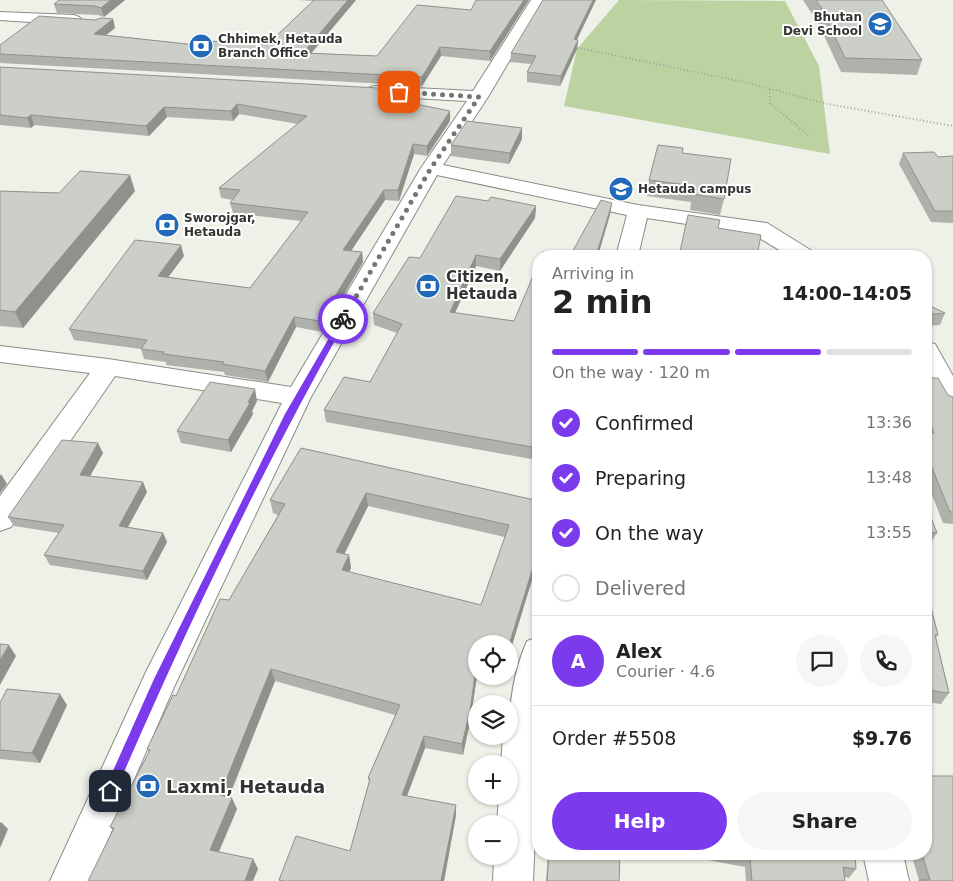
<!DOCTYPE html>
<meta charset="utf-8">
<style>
body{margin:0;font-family:"DejaVu Sans",sans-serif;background:#f6f6f6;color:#222;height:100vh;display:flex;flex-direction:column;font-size:19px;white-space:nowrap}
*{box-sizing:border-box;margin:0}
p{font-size:16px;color:#767676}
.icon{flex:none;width:28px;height:28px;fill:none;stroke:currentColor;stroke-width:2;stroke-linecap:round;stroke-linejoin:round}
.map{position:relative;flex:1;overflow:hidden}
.sheet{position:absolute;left:532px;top:250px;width:400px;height:610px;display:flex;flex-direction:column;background:#fff;border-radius:20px;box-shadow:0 1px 4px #0004}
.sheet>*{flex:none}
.buttons{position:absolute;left:468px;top:635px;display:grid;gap:10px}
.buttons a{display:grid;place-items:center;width:50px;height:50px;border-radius:50%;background:#fff;box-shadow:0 1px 4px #0004;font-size:25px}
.pin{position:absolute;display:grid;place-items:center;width:42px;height:42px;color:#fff;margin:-21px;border-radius:10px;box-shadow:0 2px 8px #0006}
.courier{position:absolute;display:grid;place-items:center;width:50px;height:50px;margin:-25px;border:4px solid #7c3aed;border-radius:50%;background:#fff;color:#222;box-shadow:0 1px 6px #0007}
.head em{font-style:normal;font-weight:800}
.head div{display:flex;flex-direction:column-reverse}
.head{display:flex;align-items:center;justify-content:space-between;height:85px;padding:0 20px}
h1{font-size:32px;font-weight:800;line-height:38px}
.bar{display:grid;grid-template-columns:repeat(4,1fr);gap:8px 5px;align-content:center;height:60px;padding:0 20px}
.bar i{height:6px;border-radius:4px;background:#e0e0e0}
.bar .selected{background:#7c3aed}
.bar p{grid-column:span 4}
.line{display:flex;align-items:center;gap:12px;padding:0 20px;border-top:1px solid #e0e0e0}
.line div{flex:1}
.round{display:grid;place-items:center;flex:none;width:52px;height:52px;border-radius:26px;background:#f6f6f6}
ol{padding:0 20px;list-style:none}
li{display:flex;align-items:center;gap:15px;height:55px}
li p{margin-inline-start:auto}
li .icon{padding:5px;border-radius:50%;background:#7c3aed;color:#fff;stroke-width:4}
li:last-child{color:#767676}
li i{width:28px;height:28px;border:2px solid #e0e0e0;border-radius:50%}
.action{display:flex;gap:10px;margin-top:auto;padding:10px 20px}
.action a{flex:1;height:58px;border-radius:30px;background:#7c3aed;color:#fff;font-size:20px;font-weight:800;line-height:58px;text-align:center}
.action a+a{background:#f6f6f6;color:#222}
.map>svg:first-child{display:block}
.green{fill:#bdd2a1}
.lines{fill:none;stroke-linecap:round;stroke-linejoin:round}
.minor-casing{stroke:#8a8d86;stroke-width:2}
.path{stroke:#9fa19b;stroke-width:2;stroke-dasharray:1 2.5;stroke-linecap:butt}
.minor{fill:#fff;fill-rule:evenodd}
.wall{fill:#afb2ab;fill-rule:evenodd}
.shaded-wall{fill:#8f918b}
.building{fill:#cccfc7;stroke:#8f918b;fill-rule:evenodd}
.route{fill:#7c3aed}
.done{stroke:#747671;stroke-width:5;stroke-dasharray:0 9}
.labels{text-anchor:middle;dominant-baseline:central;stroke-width:4;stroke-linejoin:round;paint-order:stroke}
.far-poi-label{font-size:12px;font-weight:bold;fill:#333431;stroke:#fff;text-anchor:start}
.poi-label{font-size:15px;font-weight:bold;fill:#333431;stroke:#fff;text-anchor:start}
.near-poi-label{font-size:18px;font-weight:bold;fill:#333431;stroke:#fff;text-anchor:start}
</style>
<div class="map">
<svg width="953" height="881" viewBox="0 0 953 881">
<rect width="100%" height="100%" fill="#edf1e8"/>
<polygon class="green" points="619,0 785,1 819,66 830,154 564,106 577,49"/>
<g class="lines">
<defs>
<g id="minor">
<polygon points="531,0 545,0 488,97 443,165 638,205 759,222 767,223 812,251 815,256 789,256 753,234 647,218 638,256 616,256 627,215 437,175 311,397 174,687 90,881 50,881 146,672 282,403 115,376 11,527 0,531 0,496 90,373 0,362 0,346 108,359 291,387 421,168 467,101 376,96 370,95 367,91 370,87 376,86 473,91"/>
<polygon points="0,12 74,15 79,17 82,20 79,23 74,25 0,20"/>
<polygon points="926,342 935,344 953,376 953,409 944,406 926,374"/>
<path d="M539,637V743L533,881H493L494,856H509V824H497L499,796H509V764H501L503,736H509C509,705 514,670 527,641Z"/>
<polygon points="863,854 903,854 909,881 869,881"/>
</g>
</defs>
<use href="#minor" class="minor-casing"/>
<g class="path">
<polyline points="574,47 744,82 828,104 953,126"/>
<polyline points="770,89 770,103 809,136"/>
</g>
<use href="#minor" class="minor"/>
</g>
<g class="wall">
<polygon points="59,0 125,0 104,17 98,15 57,13 54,4"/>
<polygon points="299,0 356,0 311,53 377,56 471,10 529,0 490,61 441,56 422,86 0,63 0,45 95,20 113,19 115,28 106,35 206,46 267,45 313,1"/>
<polygon points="803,0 882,0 922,60 917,75 841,72 818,23"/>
<polygon points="578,40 577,49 560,86 527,82 527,72 531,64 510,62 511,53"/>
<polygon points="0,67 414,100 412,104 450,121 427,156 414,154 399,201 385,200 351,251 362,252 363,262 322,332 296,327 268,382 225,375 224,372 166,365 166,362 144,359 141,349 74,340 69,329 184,256 168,277 250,288 301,221 233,213 230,203 233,200 221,198 219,188 298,124 239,114 233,121 167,117 149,136 34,125 31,128 0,125"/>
<polygon points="522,139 509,164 451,156 451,145"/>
<polygon points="682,153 724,199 720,215 690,210 691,202 647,196 649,180"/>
<polygon points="903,153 938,157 953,156 953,223 931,222 899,164"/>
<polygon points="0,191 59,193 135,191 23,328 0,326"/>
<polygon points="488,201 536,206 535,218 500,271 476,266 455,313 514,321 539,262 539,433 531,459 326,422 324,410 370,382 397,333 374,325 373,313 420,258"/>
<polygon points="926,304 945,313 940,325 926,326"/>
<polygon points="926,378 948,395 953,397 953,524 943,523 926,480"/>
<polygon points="257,401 252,411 253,414 231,452 181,443 177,431"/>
<path d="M301,448L539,501V557L509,655V644H476L477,676L470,722L463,755L425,748L407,796L456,815L444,881H279V880L350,851L369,782L368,778L395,715L275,681L229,798L237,809L219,852L253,859L258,869L113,830L110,827L149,752L147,749L229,600L278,515L273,513L270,500ZM368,506L505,537L481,605L349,572L351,568L349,555L344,554Z"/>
<polygon points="103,453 90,476 147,492 128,527 163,533 167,542 147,580 50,565 44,555 59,533 14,526 8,517"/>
<polygon points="926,505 937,533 930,544 926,544"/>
<polygon points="926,588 938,635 936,638 949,693 941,704 926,702"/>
<polygon points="0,703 67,705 40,763 0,759"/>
<polygon points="548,854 620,854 619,881 546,881"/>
<polygon points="681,854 855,854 856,869 849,878 845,877 845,881 746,881 745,867 681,855"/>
<polygon points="911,854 926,854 953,881 918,881 919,880"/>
</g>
<g class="shaded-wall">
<polygon points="111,0 125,0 104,17 101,8"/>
<polygon points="348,0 356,0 304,62 303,53"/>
<polygon points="524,0 529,0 490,61 490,51"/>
<polygon points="593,0 596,0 573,48 574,39"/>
<polygon points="113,19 115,28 96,43 94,34"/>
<polygon points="578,40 577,49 560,86 561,76"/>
<polygon points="440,47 441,56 422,86 422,77"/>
<polygon points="414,90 414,100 407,112 406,102"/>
<polygon points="237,104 239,114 233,121 231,111"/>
<polygon points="164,107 167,117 149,136 146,126"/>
<polygon points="450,111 450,121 427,156 427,146"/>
<polygon points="31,115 34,125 31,128 27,118"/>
<polygon points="522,128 522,139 509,164 510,153"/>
<polygon points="413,144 414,154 399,201 398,190"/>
<polygon points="130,175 135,191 23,328 15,312"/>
<polygon points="384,190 385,200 345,260 343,250"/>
<polygon points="612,203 610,215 598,256 596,256"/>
<polygon points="536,206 535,218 500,271 500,259"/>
<polygon points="181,245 184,256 161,287 158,276"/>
<polygon points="362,252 363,262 322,332 320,321"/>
<polygon points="476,255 476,266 450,324 450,312"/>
<polygon points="294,317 296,327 268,382 265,371"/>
<polygon points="255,389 257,401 252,411 253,414 231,452 228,440"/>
<polygon points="539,424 539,433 531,459 532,447"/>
<polygon points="98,443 103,453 85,485 80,475"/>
<polygon points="1,474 7,484 0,493 0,476"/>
<polygon points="143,482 147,492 123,536 119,526"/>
<polygon points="366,493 368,506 339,565 336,552"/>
<polygon points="163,533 167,542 147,580 143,571"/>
<polygon points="539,548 539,557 509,655 509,645"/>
<polygon points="349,555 351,568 344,583 342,570"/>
<polygon points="9,645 16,656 0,685 0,660"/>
<polygon points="476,668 477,676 470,722 463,755 462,744"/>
<polygon points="271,669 275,681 225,806 220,795"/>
<polygon points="60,694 67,705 40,763 32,753"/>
<polygon points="424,736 425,748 403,806 402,795"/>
<polygon points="232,798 237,809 215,860 210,850"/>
<polygon points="456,805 456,815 444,881 441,881"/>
<polygon points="1,822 8,829 0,848 0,823"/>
<polygon points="253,859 258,869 253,881 245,881"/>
</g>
<g class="building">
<polygon points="59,0 111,0 101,8 95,6 54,4"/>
<polygon points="314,0 348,0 303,53 377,56 417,5 471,10 476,0 524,0 490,51 440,47 422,77 0,54 0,45 39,16 95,20 101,18 113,19 94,34 206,46 210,41 267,45"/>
<polygon points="543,0 593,0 574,39 578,40 561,76 527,72 536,56 511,53"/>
<polygon points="816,0 882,0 922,60 845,58 822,9"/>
<polygon points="0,67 414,90 406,102 450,111 427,146 413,144 398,190 384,190 343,250 362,252 320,321 294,317 265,371 222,364 224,362 163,354 164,352 141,349 147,340 69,329 135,240 181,245 158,276 250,288 308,212 230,203 240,190 219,188 307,116 237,104 231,111 164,107 146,126 31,115 27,118 0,115"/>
<polygon points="467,121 522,128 510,153 451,145"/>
<polygon points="658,145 683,148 682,153 731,159 724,199 693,194 695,186 649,180"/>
<polygon points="934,152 938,157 953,156 953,211 935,211 903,153"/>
<polygon points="80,171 130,175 15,312 0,310 0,191 59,193"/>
<polygon points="456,196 488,201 491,197 536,206 500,259 476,255 450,312 514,321 539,262 539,424 532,447 324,410 344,377 370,382 402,324 373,313 409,257 420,258"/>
<polygon points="601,200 612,203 596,256 541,256 543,252 570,256"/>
<polygon points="688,215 720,220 718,228 761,235 757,256 679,256"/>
<polygon points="926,304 945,313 926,315"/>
<polygon points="926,378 938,378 948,395 953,397 953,512 950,512 926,453 926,433 934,433 926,414"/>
<polygon points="210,382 255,389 248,402 250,403 228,440 177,431"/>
<polygon points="62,440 98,443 80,475 143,482 119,526 163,533 143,571 44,555 64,525 8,517"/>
<path d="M301,448L539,501V548L509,645V644H476V668L470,711L462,744L424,736L402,795L456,805L441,881H283L279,880L296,836L350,851L370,779L368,778L400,705L271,669L220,795L232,798L210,850L253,859L245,881H88L114,828L110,827L150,750L147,749L173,695L176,696L220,599L229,600L285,504L270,500ZM366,493L509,525L481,605L342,570L349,555L336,552Z"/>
<polygon points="926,505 937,533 926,532"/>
<polygon points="926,588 938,635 935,635 949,693 926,690"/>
<polygon points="0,644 9,645 0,660"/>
<polygon points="7,689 60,694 32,753 0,750 0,703"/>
<polygon points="926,776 953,776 953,881 920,881 919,880 930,880 922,854 926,854"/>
<polygon points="549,854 620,854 619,881 547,881"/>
<polygon points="726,854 855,854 856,869 843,867 845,881 752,881 750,858"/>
</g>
<path class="route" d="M343,317L347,319C260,473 184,633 114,795L110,796L106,795L104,791L154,679L285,414L340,319Z"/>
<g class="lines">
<polyline class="done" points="343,319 431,168 479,97 399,92"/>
</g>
<defs>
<symbol id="school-disc" viewBox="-11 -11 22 22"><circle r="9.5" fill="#206ab9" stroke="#fff"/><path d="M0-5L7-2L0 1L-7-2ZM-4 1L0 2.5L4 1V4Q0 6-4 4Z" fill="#fff"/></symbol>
<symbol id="bank-disc" viewBox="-11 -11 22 22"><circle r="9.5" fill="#206ab9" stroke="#fff"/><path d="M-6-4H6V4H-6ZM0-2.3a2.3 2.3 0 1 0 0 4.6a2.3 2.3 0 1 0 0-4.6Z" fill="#fff"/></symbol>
<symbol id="university-disc" viewBox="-11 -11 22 22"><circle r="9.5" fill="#206ab9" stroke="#fff"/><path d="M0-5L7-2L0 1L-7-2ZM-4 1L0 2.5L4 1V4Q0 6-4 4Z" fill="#fff"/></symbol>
</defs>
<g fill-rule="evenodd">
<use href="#school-disc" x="866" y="10" width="28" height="28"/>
<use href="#bank-disc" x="187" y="32" width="28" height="28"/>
<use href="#university-disc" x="607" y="175" width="28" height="28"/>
<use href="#bank-disc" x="153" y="211" width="28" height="28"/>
<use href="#bank-disc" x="414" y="272" width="28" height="28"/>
<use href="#bank-disc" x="134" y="772" width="28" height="28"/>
</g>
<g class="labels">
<g class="far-poi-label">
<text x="862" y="17" text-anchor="end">Bhutan<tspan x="862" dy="14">Devi School</tspan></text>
<text x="218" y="39">Chhimek, Hetauda<tspan x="218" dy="14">Branch Office</tspan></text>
<text x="638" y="189">Hetauda campus</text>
<text x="184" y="218">Sworojgar,<tspan x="184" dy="14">Hetauda</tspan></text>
</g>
<g class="poi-label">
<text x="446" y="277">Citizen,<tspan x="446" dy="17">Hetauda</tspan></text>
</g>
<g class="near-poi-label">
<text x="166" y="786">Laxmi, Hetauda</text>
</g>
</g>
</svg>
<div class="buttons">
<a><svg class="icon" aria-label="locate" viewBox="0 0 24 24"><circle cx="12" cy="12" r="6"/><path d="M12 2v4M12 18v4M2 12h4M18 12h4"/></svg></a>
<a><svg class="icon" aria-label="layers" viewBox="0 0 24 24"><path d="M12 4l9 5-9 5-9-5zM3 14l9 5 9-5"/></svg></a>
<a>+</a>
<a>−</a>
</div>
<div class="pin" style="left:399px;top:92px;background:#ea580c"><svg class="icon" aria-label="bag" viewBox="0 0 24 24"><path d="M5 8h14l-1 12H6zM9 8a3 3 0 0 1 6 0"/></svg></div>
<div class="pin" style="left:110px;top:791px;background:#1f2937"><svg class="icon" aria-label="home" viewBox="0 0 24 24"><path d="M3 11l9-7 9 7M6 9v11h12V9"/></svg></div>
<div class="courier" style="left:343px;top:319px"><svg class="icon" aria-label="bike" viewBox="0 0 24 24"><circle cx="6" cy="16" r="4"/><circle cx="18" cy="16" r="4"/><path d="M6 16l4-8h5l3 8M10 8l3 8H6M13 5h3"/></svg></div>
<section class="sheet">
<div class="head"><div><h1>2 min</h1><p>Arriving in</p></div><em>14:00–14:05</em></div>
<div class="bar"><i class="selected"></i><i class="selected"></i><i class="selected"></i><i></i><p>On the way · 120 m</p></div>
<ol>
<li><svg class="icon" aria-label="check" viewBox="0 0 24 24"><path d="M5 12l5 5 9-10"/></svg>Confirmed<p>13:36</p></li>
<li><svg class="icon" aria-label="check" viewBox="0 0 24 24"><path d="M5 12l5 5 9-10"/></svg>Preparing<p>13:48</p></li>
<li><svg class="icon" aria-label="check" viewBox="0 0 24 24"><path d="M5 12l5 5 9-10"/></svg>On the way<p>13:55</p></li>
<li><i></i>Delivered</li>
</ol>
<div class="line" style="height:90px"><b class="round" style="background:#7c3aed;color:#fff">A</b><div><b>Alex</b><p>Courier · 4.6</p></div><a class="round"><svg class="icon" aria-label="chat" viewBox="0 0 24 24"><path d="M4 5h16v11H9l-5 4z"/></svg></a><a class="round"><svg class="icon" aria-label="phone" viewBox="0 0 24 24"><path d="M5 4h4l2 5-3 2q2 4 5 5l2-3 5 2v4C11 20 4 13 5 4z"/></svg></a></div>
<div class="line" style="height:65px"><div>Order #5508</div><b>$9.76</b></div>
<div class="action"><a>Help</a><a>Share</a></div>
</section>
</div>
